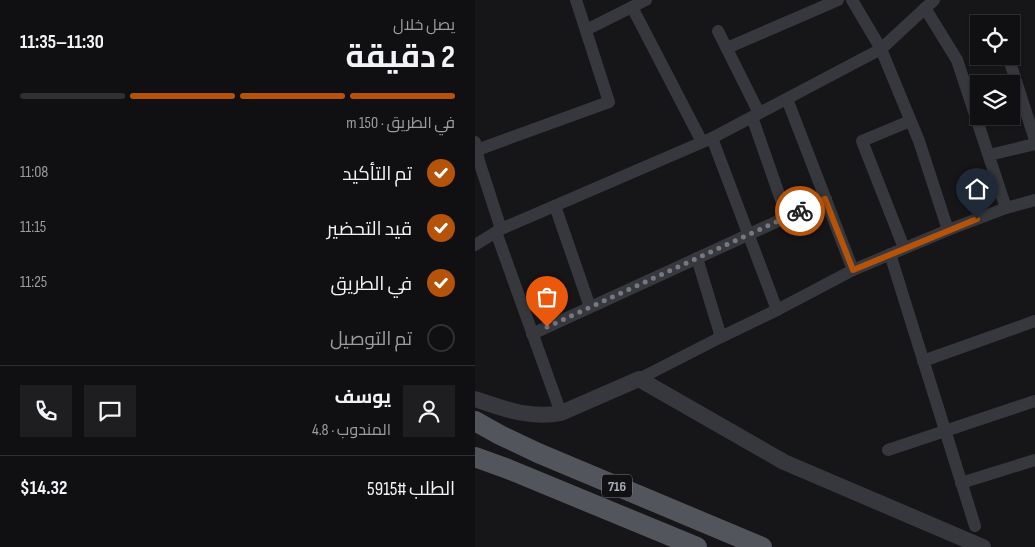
<!DOCTYPE html>
<html lang="ar">
<meta charset="utf-8">
<style>
body{margin:0;font-family:"Sofia Sans Condensed",Cairo,sans-serif;background:#1e1e20;color:#f1f3f6;direction:rtl;height:100vh;display:flex;flex-direction:column;font-size:19px;white-space:nowrap}
*{box-sizing:border-box;margin:0}
p{font-size:16px;color:#9c9d9f}
.icon{flex:none;width:28px;height:28px;fill:none;stroke:currentColor;stroke-width:2;stroke-linecap:round;stroke-linejoin:round}
.map{position:relative;flex:1;overflow:hidden;direction:ltr}
.details{display:flex;flex-direction:column;background:#101012;width:475px}
.details>*{flex:none}
.fabs{position:absolute;left:495px;top:15px;display:grid;gap:10px}
.fabs a{display:grid;place-items:center;width:50px;height:50px;border-radius:0px;background:#101012;box-shadow:0 1px 4px #0004,0 0 0 1px #303032;font-size:25px}
.pin{position:absolute;display:grid;place-items:center;width:42px;height:42px;color:#fff;margin:-51px -21px;border-radius:50% 50% 50% 0;rotate:-45deg;box-shadow:0 0 5px #0007}
.pin .icon{rotate:45deg}
.courier{position:absolute;display:grid;place-items:center;width:50px;height:50px;margin:-25px;border:4px solid #b45309;border-radius:50%;background:#fff;color:#222;box-shadow:0 1px 6px #0007}
.head em{font-style:normal;font-weight:700}
.head div{display:flex;flex-direction:column-reverse}
.head{display:flex;align-items:center;justify-content:space-between;height:85px;padding:0 20px}
h1{font-size:32px;font-weight:700;line-height:38px}
.bar{display:grid;grid-template-columns:repeat(4,1fr);gap:8px 5px;align-content:center;height:60px;padding:0 20px}
.bar i{height:6px;border-radius:4px;background:#303032}
.bar .active{background:#b45309}
.bar p{grid-column:span 4}
.line{display:flex;align-items:center;gap:12px;padding:0 20px;border-top:1px solid #303032}
.line div{flex:1}
.round{display:grid;place-items:center;flex:none;width:52px;height:52px;border-radius:0px;background:#1e1e20}
ol{padding:0 20px;list-style:none}
li{display:flex;align-items:center;gap:15px;height:55px}
li p{margin-inline-start:auto}
li .icon{padding:5px;border-radius:50%;background:#b45309;color:#fff;stroke-width:4}
li:last-child{color:#9c9d9f}
li i{width:28px;height:28px;border:2px solid #303032;border-radius:50%}
main{display:flex;flex:1;min-height:0}
.map>svg:first-child{display:block}
.lines{fill:none;stroke-linecap:round;stroke-linejoin:round}
.minor{stroke:#37383d;stroke-width:12}
.tertiary{stroke:#37383d;stroke-width:16}
.primary{stroke:#53555c;stroke-width:20}
.done{stroke:#757880;stroke-width:5;stroke-dasharray:0 9}
.route{stroke:#b45309;stroke-width:6}
.labels{text-anchor:middle;dominant-baseline:central;stroke-width:5;stroke-linejoin:round;paint-order:stroke}
.shield{fill:#111113;stroke:#7b7e86;stroke-width:1}
.shield-label{font-size:14px;font-weight:bold;fill:#a8adb8}
</style>
<main>
<div class="map">
<svg width="560" height="547" viewBox="0 0 560 547">
<rect width="100%" height="100%" fill="#161618"/>
<g class="lines">
<g class="minor">
<polyline points="377,0 406,49 444,141 473,230"/>
<polyline points="157,7 227,142"/>
<polyline points="450,8 482,60 531,208"/>
<polyline points="111,30 171,0"/>
<polyline points="243,31 284,113"/>
<polyline points="252,48 363,0"/>
<polyline points="533,56 560,140"/>
<polyline points="312,99 378,270"/>
<polyline points="277,117 312,217"/>
<polyline points="237,138 302,310"/>
<polyline points="0,142 4,161 26,229"/>
<polyline points="2,150 134,102 101,0"/>
<polyline points="514,155 560,144"/>
<polyline points="80,206 115,307"/>
<polyline points="21,232 86,413"/>
<polyline points="0,245 26,229 237,138 406,49 459,0"/>
<polyline points="429,248 387,141 435,121"/>
<polyline points="415,254 500,526"/>
<polyline points="222,258 246,337"/>
<polyline points="57,334 351,199"/>
<polyline points="448,361 560,321"/>
<polyline points="164,379 246,337 302,310 378,270 473,230 531,208 560,200"/>
<polyline points="413,450 560,401"/>
<polyline points="486,483 560,460"/>
</g>
<path class="tertiary" d="M0,399C29,409 55,419 86,413L164,379L309,462L508,547"/>
<g class="primary">
<polyline points="0,421 25,435 63,453 287,547"/>
<polyline points="0,457 33,469 222,547"/>
</g>
</g>
<g class="lines">
<polyline class="done" points="72,327 325,211"/>
<polyline class="route" points="325,211 350,199 378,270 502,219"/>
</g>
<g class="labels">
<rect class="shield" x="127" y="474.5" width="30" height="23" rx="4"/>
<g class="shield-label">
<text x="142" y="486">716</text>
</g>
</g>
</svg>
<div class="fabs">
<a><svg class="icon" aria-label="locate" viewBox="0 0 24 24"><circle cx="12" cy="12" r="6"/><path d="M12 2v4M12 18v4M2 12h4M18 12h4"/></svg></a>
<a><svg class="icon" aria-label="layers" viewBox="0 0 24 24"><path d="M12 4l9 5-9 5-9-5zM3 14l9 5 9-5"/></svg></a>
</div>
<div class="pin" style="left:72px;top:327px;background:#ea580c"><svg class="icon" aria-label="bag" viewBox="0 0 24 24"><path d="M5 8h14l-1 12H6zM9 8a3 3 0 0 1 6 0"/></svg></div>
<div class="pin" style="left:502px;top:219px;background:#1f2937"><svg class="icon" aria-label="home" viewBox="0 0 24 24"><path d="M3 11l9-7 9 7M6 9v11h12V9"/></svg></div>
<div class="courier" style="left:325px;top:211px"><svg class="icon" aria-label="bike" viewBox="0 0 24 24"><circle cx="6" cy="16" r="4"/><circle cx="18" cy="16" r="4"/><path d="M6 16l4-8h5l3 8M10 8l3 8H6M13 5h3"/></svg></div>
</div>
<section class="details">
<div class="head"><div><h1>2 دقيقة</h1><p>يصل خلال</p></div><em>11:30–11:35</em></div>
<div class="bar"><i class="active"></i><i class="active"></i><i class="active"></i><i></i><p>في الطريق · 150 m</p></div>
<ol>
<li><svg class="icon" aria-label="check" viewBox="0 0 24 24"><path d="M5 12l5 5 9-10"/></svg>تم التأكيد<p>11:08</p></li>
<li><svg class="icon" aria-label="check" viewBox="0 0 24 24"><path d="M5 12l5 5 9-10"/></svg>قيد التحضير<p>11:15</p></li>
<li><svg class="icon" aria-label="check" viewBox="0 0 24 24"><path d="M5 12l5 5 9-10"/></svg>في الطريق<p>11:25</p></li>
<li><i></i>تم التوصيل</li>
</ol>
<div class="line" style="height:90px"><a class="round"><svg class="icon" aria-label="person" viewBox="0 0 24 24"><circle cx="12" cy="8" r="4"/><path d="M4 21q1-7 8-7t8 7"/></svg></a><div><b>يوسف</b><p>المندوب · 4.8</p></div><a class="round"><svg class="icon" aria-label="chat" viewBox="0 0 24 24"><path d="M4 5h16v11H9l-5 4z"/></svg></a><a class="round"><svg class="icon" aria-label="phone" viewBox="0 0 24 24"><path d="M5 4h4l2 5-3 2q2 4 5 5l2-3 5 2v4C11 20 4 13 5 4z"/></svg></a></div>
<div class="line" style="height:65px"><div>الطلب #5915</div><b>$14.32</b></div>
</section>
</main>
